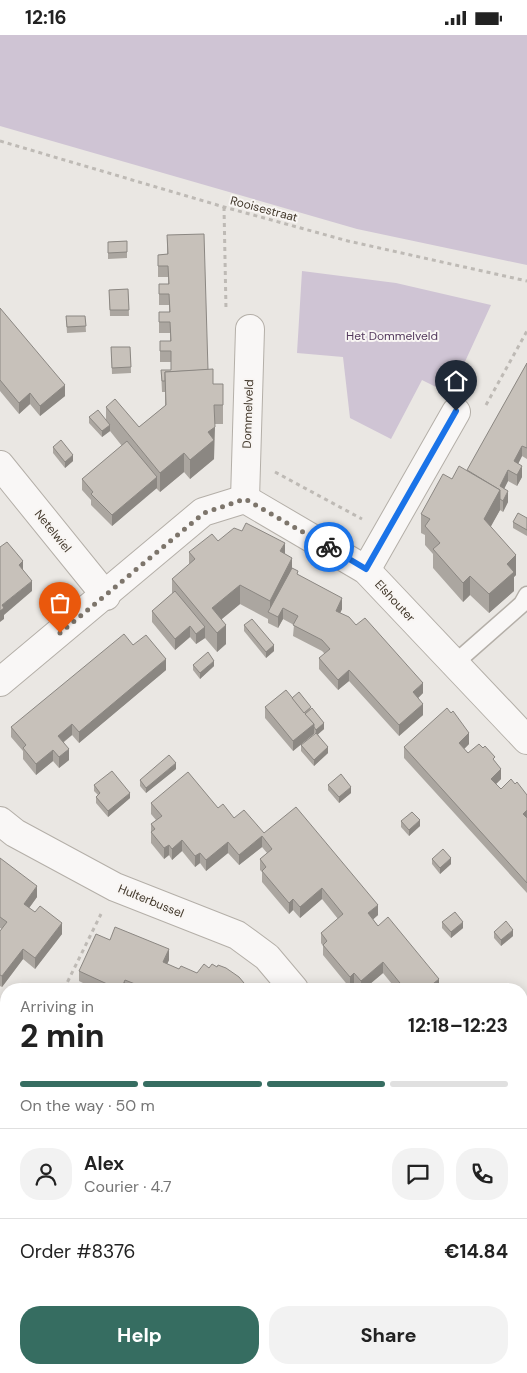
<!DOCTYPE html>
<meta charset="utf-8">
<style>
body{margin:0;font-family:"DM Sans",sans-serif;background:#f2f2f2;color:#222;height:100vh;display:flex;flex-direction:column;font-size:19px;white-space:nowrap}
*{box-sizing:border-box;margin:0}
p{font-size:16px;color:#767676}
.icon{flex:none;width:28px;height:28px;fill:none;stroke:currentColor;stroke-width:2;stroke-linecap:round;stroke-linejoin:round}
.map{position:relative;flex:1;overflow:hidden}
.sheet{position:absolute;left:0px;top:948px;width:528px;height:391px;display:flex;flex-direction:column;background:#fff;border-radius:20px 20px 0 0;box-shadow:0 2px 12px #0003}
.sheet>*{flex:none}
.pin{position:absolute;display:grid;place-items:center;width:42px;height:42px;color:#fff;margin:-51px -21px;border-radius:50% 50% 50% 0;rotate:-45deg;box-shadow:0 0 5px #0007}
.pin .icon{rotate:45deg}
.courier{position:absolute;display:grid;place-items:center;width:50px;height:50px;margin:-25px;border:4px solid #1a73e8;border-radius:50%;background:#fff;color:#222;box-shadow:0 1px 6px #0007}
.head em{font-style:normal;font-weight:700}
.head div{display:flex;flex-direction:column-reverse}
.head{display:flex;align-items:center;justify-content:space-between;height:85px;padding:0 20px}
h1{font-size:32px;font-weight:700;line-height:38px}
.bar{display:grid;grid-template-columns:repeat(4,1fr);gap:8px 5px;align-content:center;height:60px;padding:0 20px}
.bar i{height:6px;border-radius:4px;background:#e0e0e0}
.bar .active{background:#366d61}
.bar p{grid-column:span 4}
.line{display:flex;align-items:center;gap:12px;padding:0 20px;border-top:1px solid #e0e0e0}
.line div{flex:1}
.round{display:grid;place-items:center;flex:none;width:52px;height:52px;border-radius:20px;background:#f2f2f2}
.action{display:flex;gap:10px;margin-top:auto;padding:10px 20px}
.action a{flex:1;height:58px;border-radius:20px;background:#366d61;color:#fff;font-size:20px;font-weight:700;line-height:58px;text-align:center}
.action a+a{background:#f2f2f2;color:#222}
.status{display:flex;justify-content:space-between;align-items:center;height:35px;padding:0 25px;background:#fff;direction:ltr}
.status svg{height:14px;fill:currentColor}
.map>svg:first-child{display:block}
.green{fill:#cfc4d4}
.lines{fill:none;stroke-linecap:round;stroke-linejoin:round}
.service-casing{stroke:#b4afa8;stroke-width:19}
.minor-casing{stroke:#b4afa8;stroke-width:30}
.path{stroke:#bebab5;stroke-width:3;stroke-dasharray:4 4;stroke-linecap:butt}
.service{stroke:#f9f7f6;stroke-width:16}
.minor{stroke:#f9f7f6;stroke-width:28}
.wall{fill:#aba6a0}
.shaded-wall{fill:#8b8782}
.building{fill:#c7c1ba;stroke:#8b8782}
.done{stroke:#7d756b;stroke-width:5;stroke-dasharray:0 9}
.route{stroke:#1a73e8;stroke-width:6}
.labels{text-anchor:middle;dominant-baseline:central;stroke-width:4;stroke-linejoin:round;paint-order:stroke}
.street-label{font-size:12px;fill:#42382b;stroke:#f8f5f3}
.park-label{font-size:12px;fill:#53395d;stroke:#f8f5f3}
</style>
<div class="status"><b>12:16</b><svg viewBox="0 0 49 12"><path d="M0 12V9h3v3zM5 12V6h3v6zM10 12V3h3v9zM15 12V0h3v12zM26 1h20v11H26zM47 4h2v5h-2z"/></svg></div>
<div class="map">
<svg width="527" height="1338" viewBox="0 0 527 1338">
<rect width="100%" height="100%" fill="#eae7e3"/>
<g class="green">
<polygon points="0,0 527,0 527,230 357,194 0,91"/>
<polygon points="302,236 396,248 491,270 463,331 454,326 440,354 422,345 391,404 350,383 343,322 297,318"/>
</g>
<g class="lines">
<defs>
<g id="service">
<polyline points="455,628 522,569 527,560"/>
<polyline points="0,986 6,988"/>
</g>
<g id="minor">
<polyline points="0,430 106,561"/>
<polyline points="245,464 250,294"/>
<polyline points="366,535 456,377"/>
<polyline points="0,647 203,477 245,464 366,535 527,705"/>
<polyline points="0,786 15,798 115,852 237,900 267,922 294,954"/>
<polyline points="0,1117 6,1113"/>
<polyline points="521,1122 527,1117"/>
<polyline points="521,1237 527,1240"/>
<polyline points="0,1251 6,1246"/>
<polyline points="0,1314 6,1323"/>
<polyline points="371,1338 374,1332"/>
</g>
</defs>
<use href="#service" class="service-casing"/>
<use href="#minor" class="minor-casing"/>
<g class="path">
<polyline points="0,106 224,172 348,206 527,246"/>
<polyline points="224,172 226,275"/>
<polyline points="486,370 527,296"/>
<polyline points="275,437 362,484"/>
<polyline points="64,954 101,879"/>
</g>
<use href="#service" class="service"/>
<use href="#minor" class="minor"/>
</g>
<g class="wall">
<polygon points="167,200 208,335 213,349 223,349 223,389 214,389 214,424 190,444 184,437 160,457 156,453 112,491 91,470 91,465 82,455 82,444 122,411 110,396 102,402 89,388 89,382 106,385 106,372 139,392 165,371 165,357 162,357 161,335 171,335 171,327 160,327 160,306 170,306 170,298 159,298 159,277 169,277 169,270 159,270 159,249 168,249 168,242 158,242 158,220 167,219"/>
<polygon points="127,206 127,223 108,224 108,207"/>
<polygon points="128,254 129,281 110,281 109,255"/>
<polygon points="0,273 65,361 40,381 30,369 19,379 0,356"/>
<polygon points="66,281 85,281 86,297 67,298"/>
<polygon points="111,312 130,312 131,338 112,339"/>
<polygon points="527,328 527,424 522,421 518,429 522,442 517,451 508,446 504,454 508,467 503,477 500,475 490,492 516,540 514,542 514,556 489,578 470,560 463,567 433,533 433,519 425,510 425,500 421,498 421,479 452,444 467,436"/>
<polygon points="53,412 73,426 65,433 53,418"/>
<polygon points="527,483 527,501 513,493 513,487"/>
<polygon points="218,506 285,519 292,533 298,540 342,574 340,578 356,590 423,658 418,663 423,680 399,701 349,646 338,655 319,634 319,623 325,619 322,616 293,601 294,590 283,584 278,593 268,588 268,584 240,569 222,584 226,609 217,617 205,603 196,609 190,602 175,615 152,587 152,576 172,559 172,544 189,530 189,517"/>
<polygon points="244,590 274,616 266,623 244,596"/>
<polygon points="133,610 166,635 79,708 72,700 64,707 69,725 59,733 53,726 36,740 23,724 23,716 11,702 11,692"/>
<polygon points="193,630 214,631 200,644 193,635"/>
<polygon points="292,663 311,674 324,694 318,699 328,718 314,731 301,716 301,710 315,699 314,698 293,716 265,683 265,672"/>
<polygon points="469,709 464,714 468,718 495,726 501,744 496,749 501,754 515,749 527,760 527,858 404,723 404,712"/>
<polygon points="176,734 146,758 140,751 140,745"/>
<polygon points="94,750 130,763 108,782 96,768 96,762 98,760 94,756"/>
<polygon points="328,750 351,758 339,768 328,755"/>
<polygon points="151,768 218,773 234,783 264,798 378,880 373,884 378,891 439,954 396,954 383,938 364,954 358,954 354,949 350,953 323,920 323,911 321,908 321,898 338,884 322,864 300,883 293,875 289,879 262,847 262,837 260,835 260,824 267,818 262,812 239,830 228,818 206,836 200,828 195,832 182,816 172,825 169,820 164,824 151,808 151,789 156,785 151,779"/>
<polygon points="401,786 420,791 409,801 401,792"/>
<polygon points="0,823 37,862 29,873 62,899 35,934 23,924 2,952 0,951 0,896 2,894 0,893"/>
<polygon points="432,824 451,829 440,839 432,829"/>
<polygon points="442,887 463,893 451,903 442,893"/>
<polygon points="494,897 513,901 501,911 494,903"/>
<polygon points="110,905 169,925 167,929 179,934 197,938 209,933 246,954 95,954 79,946 79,936"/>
<polygon points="527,1189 527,1205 524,1202 524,1192"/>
<polygon points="521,1238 527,1241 527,1269 523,1268 521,1270"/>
<polygon points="76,1332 198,1332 198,1338 80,1338"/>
<polygon points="410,1332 515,1332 511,1338 499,1338 493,1334 491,1338 407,1338"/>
</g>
<g class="shaded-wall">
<polygon points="65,350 65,361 40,381 40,371"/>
<polygon points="30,358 30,369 19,379 19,368"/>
<polygon points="110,390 110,396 102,402 102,396"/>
<polygon points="215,392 214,424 190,444 190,425 208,397"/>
<polygon points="522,411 522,421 514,437 514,426"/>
<polygon points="184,418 184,437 160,457 160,438"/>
<polygon points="73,420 73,426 65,433 65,427"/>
<polygon points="522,431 522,442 517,451 517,440"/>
<polygon points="508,435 508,446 500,462 500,475 484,504 484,484 500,451"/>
<polygon points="157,442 157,453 112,491 112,480"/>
<polygon points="508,456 508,467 503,477 503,466"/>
<polygon points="285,508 285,528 280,516"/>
<polygon points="516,520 516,540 514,542 514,556 489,578 489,559 507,529"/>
<polygon points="292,523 292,542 270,578 270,566"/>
<polygon points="23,526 23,537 19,530"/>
<polygon points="470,541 470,560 463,567 463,548"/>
<polygon points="32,546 32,556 4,580 4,584 0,587 0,576 2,570"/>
<polygon points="240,550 240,569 212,592 212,573"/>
<polygon points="342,563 342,574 336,587 336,576"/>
<polygon points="283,573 283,584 278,593 278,582"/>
<polygon points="226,590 226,609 217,617 217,598"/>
<polygon points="190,591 190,602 175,615 175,604"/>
<polygon points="205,592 205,603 196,609 196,599"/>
<polygon points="274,610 274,616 266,623 266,617"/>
<polygon points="166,624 166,635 79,708 79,697"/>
<polygon points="214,626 214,631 200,644 200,638"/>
<polygon points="349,635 349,646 338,655 338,645"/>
<polygon points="423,648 423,658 413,668 413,657"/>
<polygon points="423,669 423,680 399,701 399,690"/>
<polygon points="324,688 324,694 316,701 316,695"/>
<polygon points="72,689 72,700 58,711 58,701"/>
<polygon points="314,689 314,699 293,716 293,706"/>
<polygon points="469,698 469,709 459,719 459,708"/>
<polygon points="328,712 328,718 314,731 314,725"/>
<polygon points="69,714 69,725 59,733 59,722"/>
<polygon points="53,715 53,726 36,740 36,729"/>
<polygon points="176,728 176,734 146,758 146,753"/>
<polygon points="501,734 501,744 491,754 491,744"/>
<polygon points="351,752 351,758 339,768 339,762"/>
<polygon points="130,758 130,763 108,782 108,776"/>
<polygon points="527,775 527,786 523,779"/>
<polygon points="420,785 420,791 409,801 409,795"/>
<polygon points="262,801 262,812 239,830 239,820"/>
<polygon points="182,805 182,816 172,825 172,814"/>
<polygon points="228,807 228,818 206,836 206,825"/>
<polygon points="169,810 169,820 164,824 164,813"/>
<polygon points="200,818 200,828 195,832 195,821"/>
<polygon points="451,823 451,829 440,839 440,833"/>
<polygon points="37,851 37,862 24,880 24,869"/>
<polygon points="322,853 322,864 300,883 300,872"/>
<polygon points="293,864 293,875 289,879 289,868"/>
<polygon points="378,870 378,880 368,889 368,878"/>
<polygon points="463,887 463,893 451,903 451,897"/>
<polygon points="62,888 62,899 35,934 35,923"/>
<polygon points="513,895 513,901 501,911 501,905"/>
<polygon points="23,914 23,924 2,952 2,941"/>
<polygon points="169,914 169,925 163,938 163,927"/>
<polygon points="383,927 383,938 364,954 361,954 361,946"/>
<polygon points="354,938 354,949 350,953 350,942"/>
<polygon points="439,944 439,954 429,954 429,952"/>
<polygon points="125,945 125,954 121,954"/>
<polygon points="6,1038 6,1058 0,1062 0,1043"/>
<polygon points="527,1057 527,1068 521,1073 521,1062"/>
<polygon points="523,1257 523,1268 521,1270 521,1260"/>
<polygon points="197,1332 198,1332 198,1338 189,1338"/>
<polygon points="488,1332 493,1332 493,1334 491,1338 484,1338"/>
<polygon points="515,1332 511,1338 508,1338 508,1333"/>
</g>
<g class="building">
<polygon points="204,199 208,335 165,337 165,346 162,346 161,335 171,335 171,316 160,316 160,306 171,306 170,287 159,287 159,277 170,277 169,259 159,259 159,249 169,249 168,231 158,231 158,220 168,219 167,200"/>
<polygon points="127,206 127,217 108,218 108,207"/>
<polygon points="128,254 129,275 110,275 109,255"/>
<polygon points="0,273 65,350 40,371 30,358 19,368 0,345"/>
<polygon points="66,281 85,281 86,291 67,292"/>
<polygon points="111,312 130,312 131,332 112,333"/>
<polygon points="527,328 527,413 522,411 514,426 522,431 517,440 508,435 500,451 508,456 503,466 500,464 500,455 467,435"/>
<polygon points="213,334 213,349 223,349 223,370 214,370 215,392 208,397 214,405 190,425 184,418 160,438 106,372 115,364 139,392 166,370 165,337"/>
<polygon points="98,375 110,390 102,396 89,382"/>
<polygon points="61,405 73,420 65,427 53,412"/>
<polygon points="127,406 157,442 112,480 91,459 93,457 82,444"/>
<polygon points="459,431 500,455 484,484 516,520 507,529 514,537 489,559 470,541 463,548 433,514 440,508 425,491 430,484 421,479 443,439 452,444"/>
<polygon points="518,478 527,483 527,495 513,487"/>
<polygon points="246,488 285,508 280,516 292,523 270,566 240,550 212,573 226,590 217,598 172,544 195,524 189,517 212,499 218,506 234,493 242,496"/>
<polygon points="7,507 23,526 19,530 32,546 2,570 4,573 0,576 0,512"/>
<polygon points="292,533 298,536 297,539 342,563 336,576 349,582 356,590 365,583 423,648 413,657 423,669 399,690 349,635 338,645 319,623 330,614 322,605 293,590 298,581 283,573 278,582 268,577"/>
<polygon points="175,556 205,592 196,599 190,591 175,604 152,576"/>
<polygon points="252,584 274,610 266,617 244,590"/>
<polygon points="124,599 133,610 146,600 166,624 79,697 72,689 58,701 69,714 59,722 53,715 36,729 23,713 26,710 11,692"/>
<polygon points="208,617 214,626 200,638 193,630"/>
<polygon points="286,655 314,689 293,706 265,672"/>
<polygon points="299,657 311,672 304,678 292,663"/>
<polygon points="312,673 324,688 316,695 314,692 314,689 305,679"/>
<polygon points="447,673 451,678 453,676 469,698 459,708 468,718 479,709 483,713 485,711 495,722 493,724 501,734 491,744 501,754 511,744 515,749 517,747 527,760 527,775 523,779 527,783 527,848 404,712"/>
<polygon points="316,698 328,712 314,725 301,710"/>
<polygon points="169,720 176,728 146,753 140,745"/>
<polygon points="112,736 130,758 108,776 96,762 100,758 94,750"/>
<polygon points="188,737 218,773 223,769 234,783 244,775 264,798 296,772 378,870 368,878 378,891 388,882 439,944 429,952 431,954 404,954 404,953 383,927 361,946 354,938 350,942 323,910 327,906 321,898 343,879 322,853 300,872 293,864 289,868 262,836 266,832 260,824 272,814 262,801 239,820 228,807 206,825 200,818 195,821 182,805 172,814 169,810 164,813 151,797 155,794 151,789 162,781 151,768"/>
<polygon points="341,739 351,752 339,762 328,750"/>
<polygon points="412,777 420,785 409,795 401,786"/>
<polygon points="443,814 451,823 440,833 432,824"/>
<polygon points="0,823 37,851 24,869 35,877 40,871 62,888 35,923 23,914 2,941 0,940 0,896 7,887 0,882"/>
<polygon points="455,877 463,887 451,897 442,887"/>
<polygon points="506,886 513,895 501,905 494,897"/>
<polygon points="115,892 169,914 163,927 179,934 181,931 197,938 204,929 209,933 212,929 217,932 218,930 226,933 239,942 244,948 242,950 246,954 138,954 140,951 125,945 121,954 118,954 79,936 96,899 110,905"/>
<polygon points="0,982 6,991 6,1039 0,1043"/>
<polygon points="521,1043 527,1050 527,1057 521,1062"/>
<polygon points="521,1238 527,1241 527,1258 523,1257 521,1260"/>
<polygon points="89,1332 197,1332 189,1338 92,1338"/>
<polygon points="257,1332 301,1332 309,1338 254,1338"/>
<polygon points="410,1332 488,1332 484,1338 408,1338 407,1337"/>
</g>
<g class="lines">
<polyline class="done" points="60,598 204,478 245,464 329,512"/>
<polyline class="route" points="329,512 366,534 456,376"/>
</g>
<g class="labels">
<g class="street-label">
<text transform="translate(264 174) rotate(15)">Rooisestraat</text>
<text transform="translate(248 379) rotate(-88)">Dommelveld</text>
<text transform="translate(53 496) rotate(51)">Netelwiel</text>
<text transform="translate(395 566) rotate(47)">Elshouter</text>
<text transform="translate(151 866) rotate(22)">Hulterbussel</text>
</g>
<g class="park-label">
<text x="392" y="301">Het Dommelveld</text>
</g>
</g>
</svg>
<div class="pin" style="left:60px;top:598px;background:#ea580c"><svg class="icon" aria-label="bag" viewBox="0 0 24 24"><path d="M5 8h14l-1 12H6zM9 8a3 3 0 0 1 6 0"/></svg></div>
<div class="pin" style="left:456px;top:376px;background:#1f2937"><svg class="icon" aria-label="home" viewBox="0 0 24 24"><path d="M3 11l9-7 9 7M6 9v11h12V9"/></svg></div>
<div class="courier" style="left:329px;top:512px"><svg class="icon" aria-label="bike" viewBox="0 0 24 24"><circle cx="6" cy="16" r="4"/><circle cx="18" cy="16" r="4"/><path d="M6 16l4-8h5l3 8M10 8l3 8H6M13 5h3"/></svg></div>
<section class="sheet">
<div class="head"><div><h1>2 min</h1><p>Arriving in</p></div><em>12:18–12:23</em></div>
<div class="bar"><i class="active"></i><i class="active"></i><i class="active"></i><i></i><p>On the way · 50 m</p></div>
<div class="line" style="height:90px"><a class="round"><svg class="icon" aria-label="person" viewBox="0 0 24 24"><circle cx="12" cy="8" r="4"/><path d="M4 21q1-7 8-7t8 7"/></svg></a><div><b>Alex</b><p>Courier · 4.7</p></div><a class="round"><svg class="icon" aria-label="chat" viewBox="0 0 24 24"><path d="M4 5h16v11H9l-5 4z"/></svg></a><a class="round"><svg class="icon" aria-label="phone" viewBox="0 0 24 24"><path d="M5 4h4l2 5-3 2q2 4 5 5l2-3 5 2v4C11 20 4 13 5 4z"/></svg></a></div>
<div class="line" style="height:65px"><div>Order #8376</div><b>€14.84</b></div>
<div class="action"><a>Help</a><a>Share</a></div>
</section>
</div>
